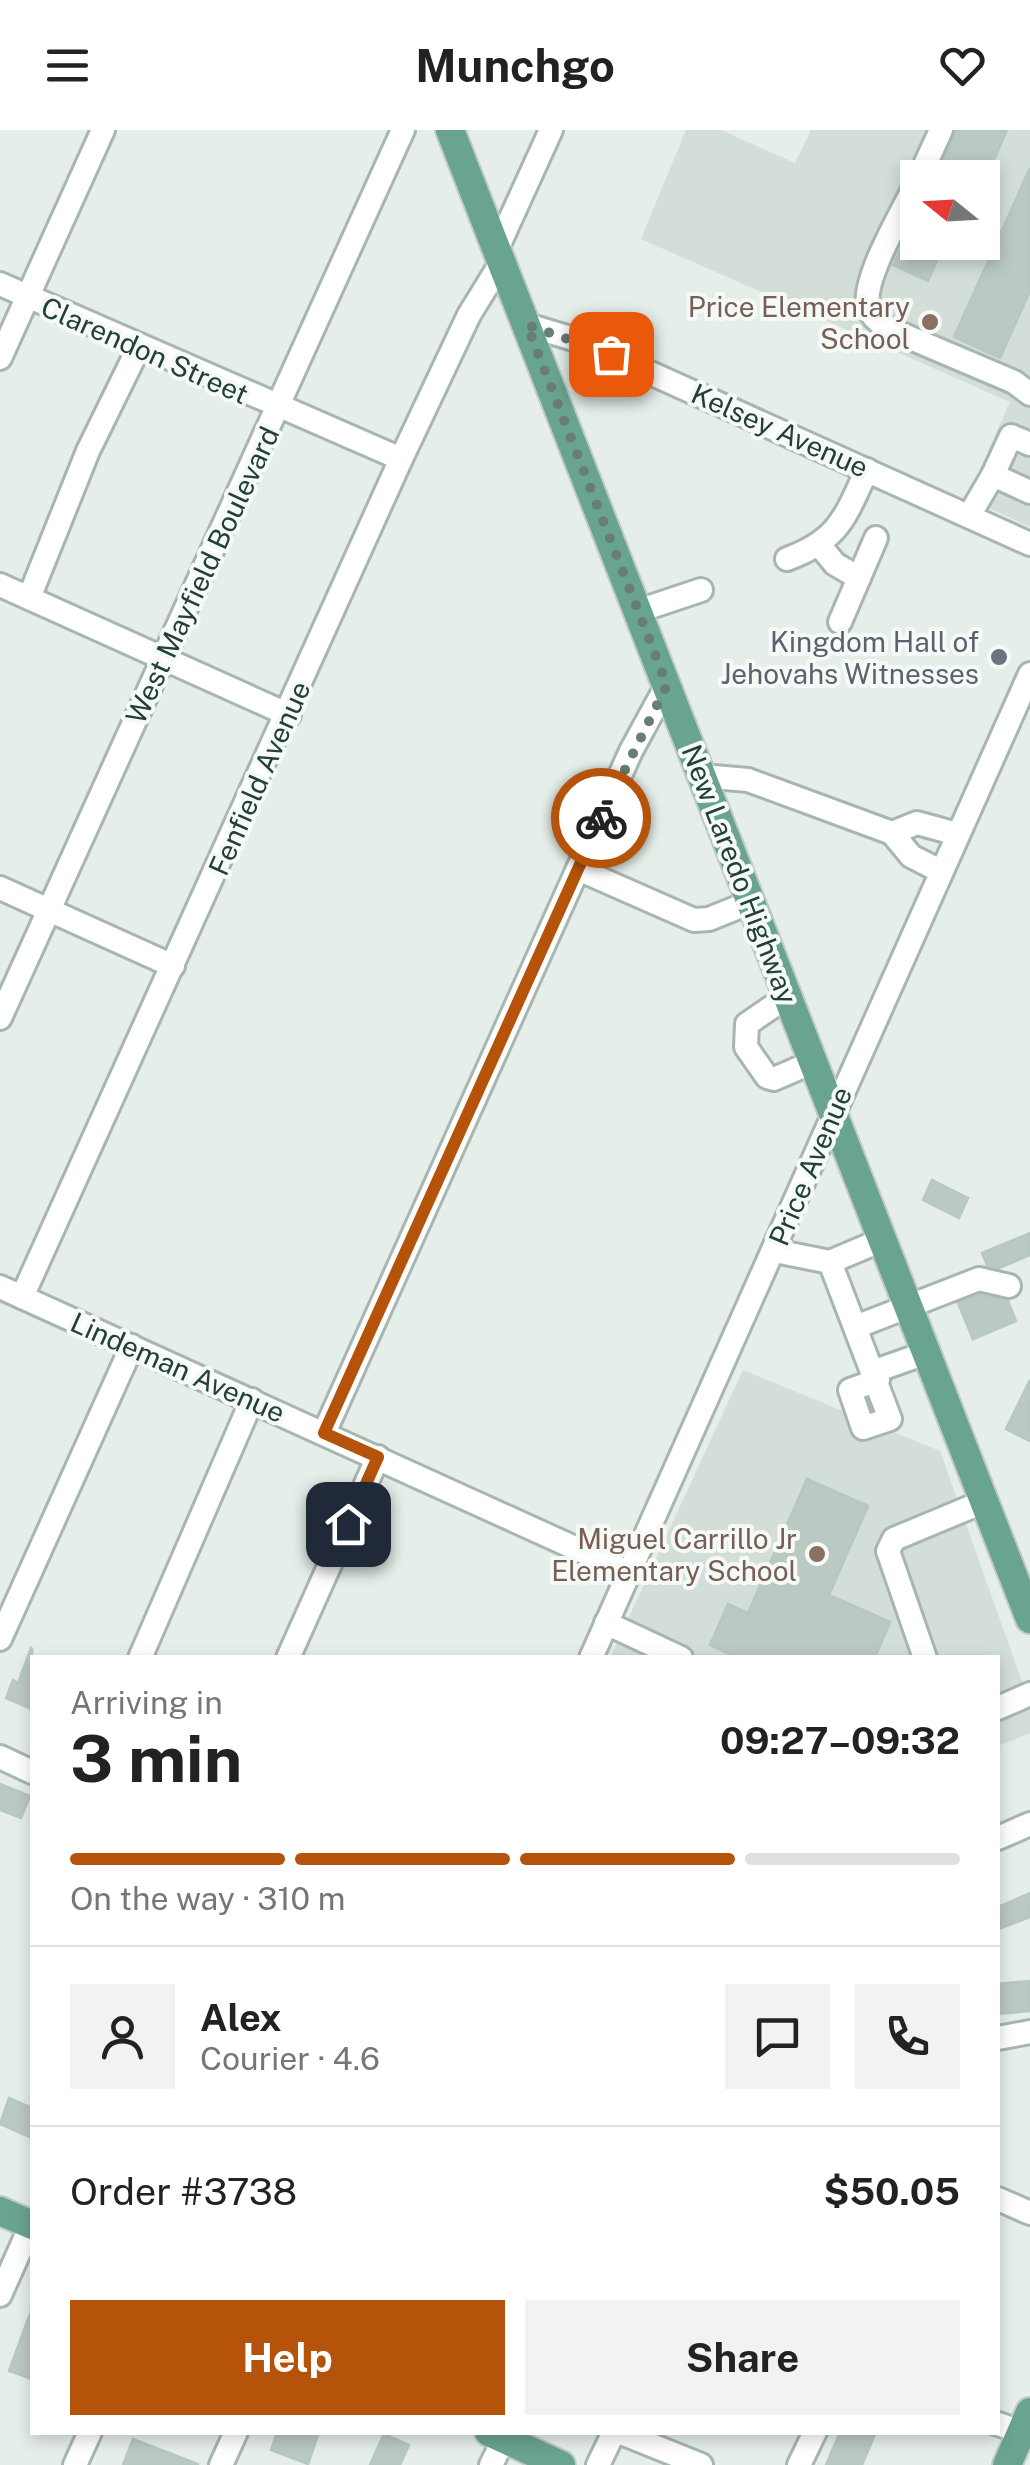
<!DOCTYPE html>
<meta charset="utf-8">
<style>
body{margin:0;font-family:"Public Sans",sans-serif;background:#f2f2f2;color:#222;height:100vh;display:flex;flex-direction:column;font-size:38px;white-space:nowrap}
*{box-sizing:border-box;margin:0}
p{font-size:32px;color:#767676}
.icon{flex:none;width:55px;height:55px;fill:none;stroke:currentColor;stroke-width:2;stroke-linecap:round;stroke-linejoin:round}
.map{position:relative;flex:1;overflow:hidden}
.details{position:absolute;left:30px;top:1525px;width:970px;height:780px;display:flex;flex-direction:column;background:#fff;border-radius:0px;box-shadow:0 5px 15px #0003}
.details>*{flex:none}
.needle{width:65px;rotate:288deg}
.fabs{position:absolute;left:900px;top:30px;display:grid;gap:20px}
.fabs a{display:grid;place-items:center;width:100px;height:100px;border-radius:0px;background:#fff;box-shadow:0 5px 15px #0003;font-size:50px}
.pin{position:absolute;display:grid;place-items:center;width:85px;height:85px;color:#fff;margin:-42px;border-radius:20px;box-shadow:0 5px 15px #0006}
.courier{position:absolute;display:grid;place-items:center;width:100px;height:100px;margin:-50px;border:8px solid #b45309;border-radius:50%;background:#fff;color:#222;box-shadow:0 2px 12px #0007}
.summary em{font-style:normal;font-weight:700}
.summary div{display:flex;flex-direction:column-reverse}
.summary{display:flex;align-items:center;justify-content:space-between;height:170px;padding:0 40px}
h1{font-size:65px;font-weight:700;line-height:75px}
.bar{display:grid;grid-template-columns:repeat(4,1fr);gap:15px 10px;align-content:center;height:120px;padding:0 40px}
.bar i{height:12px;border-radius:8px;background:#e0e0e0}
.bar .active{background:#b45309}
.bar p{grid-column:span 4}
.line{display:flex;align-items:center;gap:25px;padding:0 40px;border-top:2px solid #e0e0e0}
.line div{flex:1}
.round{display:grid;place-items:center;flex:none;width:105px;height:105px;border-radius:0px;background:#f2f2f2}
.primary-button{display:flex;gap:20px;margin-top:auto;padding:20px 40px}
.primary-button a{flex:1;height:115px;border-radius:0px;background:#b45309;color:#fff;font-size:40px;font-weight:700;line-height:115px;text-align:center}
.primary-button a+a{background:#f2f2f2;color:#222}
header{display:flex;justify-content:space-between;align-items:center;height:130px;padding:0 40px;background:#fff;font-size:45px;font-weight:700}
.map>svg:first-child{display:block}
.built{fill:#d3ded8;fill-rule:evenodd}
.building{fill:#bac9c2;stroke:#b7c8c0;stroke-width:2.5}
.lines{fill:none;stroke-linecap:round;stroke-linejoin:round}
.minor-casing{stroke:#a7b6b0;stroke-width:28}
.major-casing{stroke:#c1cac7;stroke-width:32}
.minor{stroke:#fff;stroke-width:22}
.major{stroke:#69a391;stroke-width:28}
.done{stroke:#677d75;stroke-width:10;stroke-dasharray:0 18}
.route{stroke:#b45309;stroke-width:12}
.education-dot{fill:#8d6e63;stroke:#f5faf7;stroke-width:4}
.worship-dot{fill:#6b7280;stroke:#f5faf7;stroke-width:4}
.labels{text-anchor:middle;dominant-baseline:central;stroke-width:8;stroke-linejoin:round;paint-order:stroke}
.education-label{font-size:28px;fill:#785e54;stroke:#f5faf7;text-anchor:end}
.street-label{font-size:28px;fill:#234037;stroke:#f5faf7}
.worship-label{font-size:28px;fill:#5b616d;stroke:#f5faf7;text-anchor:end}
</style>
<header><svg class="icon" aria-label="menu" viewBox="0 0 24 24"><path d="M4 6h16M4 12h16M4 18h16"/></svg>Munchgo<svg class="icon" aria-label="heart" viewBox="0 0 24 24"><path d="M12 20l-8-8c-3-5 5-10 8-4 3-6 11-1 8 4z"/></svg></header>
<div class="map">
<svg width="1030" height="2335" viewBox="0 0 1030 2335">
<rect width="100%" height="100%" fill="#e5eee9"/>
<g class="built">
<path d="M686,0H721L795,33L811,0H1030V397L967,368L1010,272L641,109ZM918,48H982V112H918Z"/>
<polygon points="743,1240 940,1321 1030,1574 1030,1603 998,1616 998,1528 610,1528"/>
</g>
<g class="building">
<polygon points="956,0 1007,0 986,48 936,48"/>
<polygon points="1030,38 1030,161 1000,228 954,207"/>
<polygon points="918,84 918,112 945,112 928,151 893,135"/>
<polygon points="932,1050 968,1068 959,1088 923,1070"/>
<polygon points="1030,1103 1030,1125 999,1138 987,1135 982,1123"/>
<polygon points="980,1165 1008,1171 1016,1191 973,1209 958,1173"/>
<polygon points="1030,1250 1030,1311 1006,1299"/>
<polygon points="807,1349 868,1376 829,1465 890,1492 875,1528 738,1528 710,1515 728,1474 748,1483"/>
<polygon points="31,1518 32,1519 32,1579 6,1568 13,1550 18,1553"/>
<polygon points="0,1654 30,1666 21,1688 0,1680"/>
<polygon points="1030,1763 1030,1787 1001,1798 998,1777"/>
<polygon points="1030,1851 1030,1881 998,1884 998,1854"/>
<polygon points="9,1968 32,1978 32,2008 0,1994"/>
<polygon points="31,2181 32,2181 32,2249 9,2241"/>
<polygon points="277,2302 319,2302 308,2334 271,2320"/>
<polygon points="840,2302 876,2302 862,2335 826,2335"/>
<polygon points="384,2304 409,2315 400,2335 370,2335"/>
<polygon points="133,2309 198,2334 198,2335 123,2335"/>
</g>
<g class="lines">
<defs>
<g id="minor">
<polyline points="919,48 941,0"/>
<path d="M918,50C905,77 863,147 868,174C870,186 878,191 887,198L1014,252L1030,264"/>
<polyline points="496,121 551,0"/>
<polyline points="0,154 401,329"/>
<polyline points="527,195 577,210 1030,414"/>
<polyline points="0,228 103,0"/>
<polyline points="1030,314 1011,306 993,345 1030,362"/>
<polyline points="969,386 993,345"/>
<polyline points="821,417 835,434 859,448"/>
<path d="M787,429C839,410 845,387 867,340"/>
<polyline points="0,455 289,585"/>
<polyline points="29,468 88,321 139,217"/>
<polyline points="638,481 701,460"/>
<polyline points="840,492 876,408"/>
<polyline points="702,646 748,650 892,703 911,726 940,741"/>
<polyline points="892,703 917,693 957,704"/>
<polyline points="578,739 694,790 709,789 751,772"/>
<polyline points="0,758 173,836"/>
<polyline points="788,866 747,894 746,917 767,947 774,949 813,932"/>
<polyline points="0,888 403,0"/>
<polyline points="775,1121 830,1132 890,1289 863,1298 850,1260 878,1250"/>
<polyline points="830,1132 882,1110"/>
<polyline points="0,1157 630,1443"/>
<polyline points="22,1167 401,329 469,185 501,133"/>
<polyline points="858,1196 979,1149 1009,1156"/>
<polyline points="875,1241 926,1223"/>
<polyline points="324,1303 631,621 667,555"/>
<polyline points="606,1493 681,1528"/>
<polyline points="0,1509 132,1216"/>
<polyline points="140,1528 252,1270"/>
<polyline points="288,1528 378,1327"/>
<polyline points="591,1528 1030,544"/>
<polyline points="925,1528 888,1421 894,1409 983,1372"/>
<polyline points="998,1578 1030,1564"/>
<polyline points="0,1627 32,1642"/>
<polyline points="998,1708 1030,1694"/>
<polyline points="998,1908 1030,1902"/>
<polyline points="998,2069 1030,2083"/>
<polyline points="0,2165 32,2093"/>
<polyline points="998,2294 1030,2305"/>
<polyline points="619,2302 701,2335"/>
<polyline points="75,2335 90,2302"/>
<polyline points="221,2335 236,2302"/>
<polyline points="491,2335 504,2309"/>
<polyline points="598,2335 614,2302"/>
<polyline points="799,2335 815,2302"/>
</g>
<g id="major">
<polyline points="450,0 1030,1489"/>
<polyline points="0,2081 32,2095"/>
<polyline points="489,2302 561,2335"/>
<polyline points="1007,2335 1030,2282"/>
</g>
</defs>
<use href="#minor" class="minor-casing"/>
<use href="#major" class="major-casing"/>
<use href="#minor" class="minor"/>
<use href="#major" class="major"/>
</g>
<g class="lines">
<polyline class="done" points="601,688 667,555 527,195 611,224"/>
<polyline class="route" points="348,1394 378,1327 324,1303 601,688"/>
</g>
<g class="education-dot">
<circle cx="930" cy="192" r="10"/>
<circle cx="817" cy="1424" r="10"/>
</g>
<circle class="worship-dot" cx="999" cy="527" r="10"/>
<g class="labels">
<g class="education-label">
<text x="910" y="176">Price Elementary<tspan x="910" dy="32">School</tspan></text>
<text x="797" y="1408">Miguel Carrillo Jr<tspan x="797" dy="32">Elementary School</tspan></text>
</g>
<g class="street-label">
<text transform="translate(145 220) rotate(24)">Clarendon Street</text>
<text transform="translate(780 300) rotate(24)">Kelsey Avenue</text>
<text transform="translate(202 445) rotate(-65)">West Mayfield Boulevard</text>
<text transform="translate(259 648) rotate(-66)">Fenfield Avenue</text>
<text transform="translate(740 744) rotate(69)">New Laredo Highway</text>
<text transform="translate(810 1036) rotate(-67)">Price Avenue</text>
<text transform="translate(178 1237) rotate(24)">Lindeman Avenue</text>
</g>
<g class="worship-label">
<text x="979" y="511">Kingdom Hall of<tspan x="979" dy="32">Jehovahs Witnesses</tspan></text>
</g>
</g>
</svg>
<div class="fabs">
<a><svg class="needle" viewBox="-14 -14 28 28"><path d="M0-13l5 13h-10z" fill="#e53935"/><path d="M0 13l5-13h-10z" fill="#767676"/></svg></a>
</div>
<div class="pin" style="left:611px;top:224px;background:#ea580c"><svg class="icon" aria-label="bag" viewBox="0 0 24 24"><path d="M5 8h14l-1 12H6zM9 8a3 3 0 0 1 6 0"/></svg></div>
<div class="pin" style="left:348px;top:1394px;background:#1f2937"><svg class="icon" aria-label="home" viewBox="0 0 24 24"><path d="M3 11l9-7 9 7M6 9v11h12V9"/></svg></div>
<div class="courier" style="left:601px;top:688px"><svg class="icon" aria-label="bike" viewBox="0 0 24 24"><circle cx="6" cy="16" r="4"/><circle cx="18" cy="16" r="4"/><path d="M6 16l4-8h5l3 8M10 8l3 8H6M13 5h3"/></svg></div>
<section class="details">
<div class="summary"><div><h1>3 min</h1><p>Arriving in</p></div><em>09:27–09:32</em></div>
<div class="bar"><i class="active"></i><i class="active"></i><i class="active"></i><i></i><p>On the way · 310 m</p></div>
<div class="line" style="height:180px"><a class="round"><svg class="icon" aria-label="person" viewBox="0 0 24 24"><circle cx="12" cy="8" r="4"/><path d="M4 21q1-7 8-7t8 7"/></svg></a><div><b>Alex</b><p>Courier · 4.6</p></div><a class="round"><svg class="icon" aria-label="chat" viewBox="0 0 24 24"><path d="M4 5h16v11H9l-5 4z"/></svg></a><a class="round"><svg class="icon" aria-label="phone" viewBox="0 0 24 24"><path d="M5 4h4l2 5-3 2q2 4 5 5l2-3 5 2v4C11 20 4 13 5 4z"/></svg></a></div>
<div class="line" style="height:130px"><div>Order #3738</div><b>$50.05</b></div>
<div class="primary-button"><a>Help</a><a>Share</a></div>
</section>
</div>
